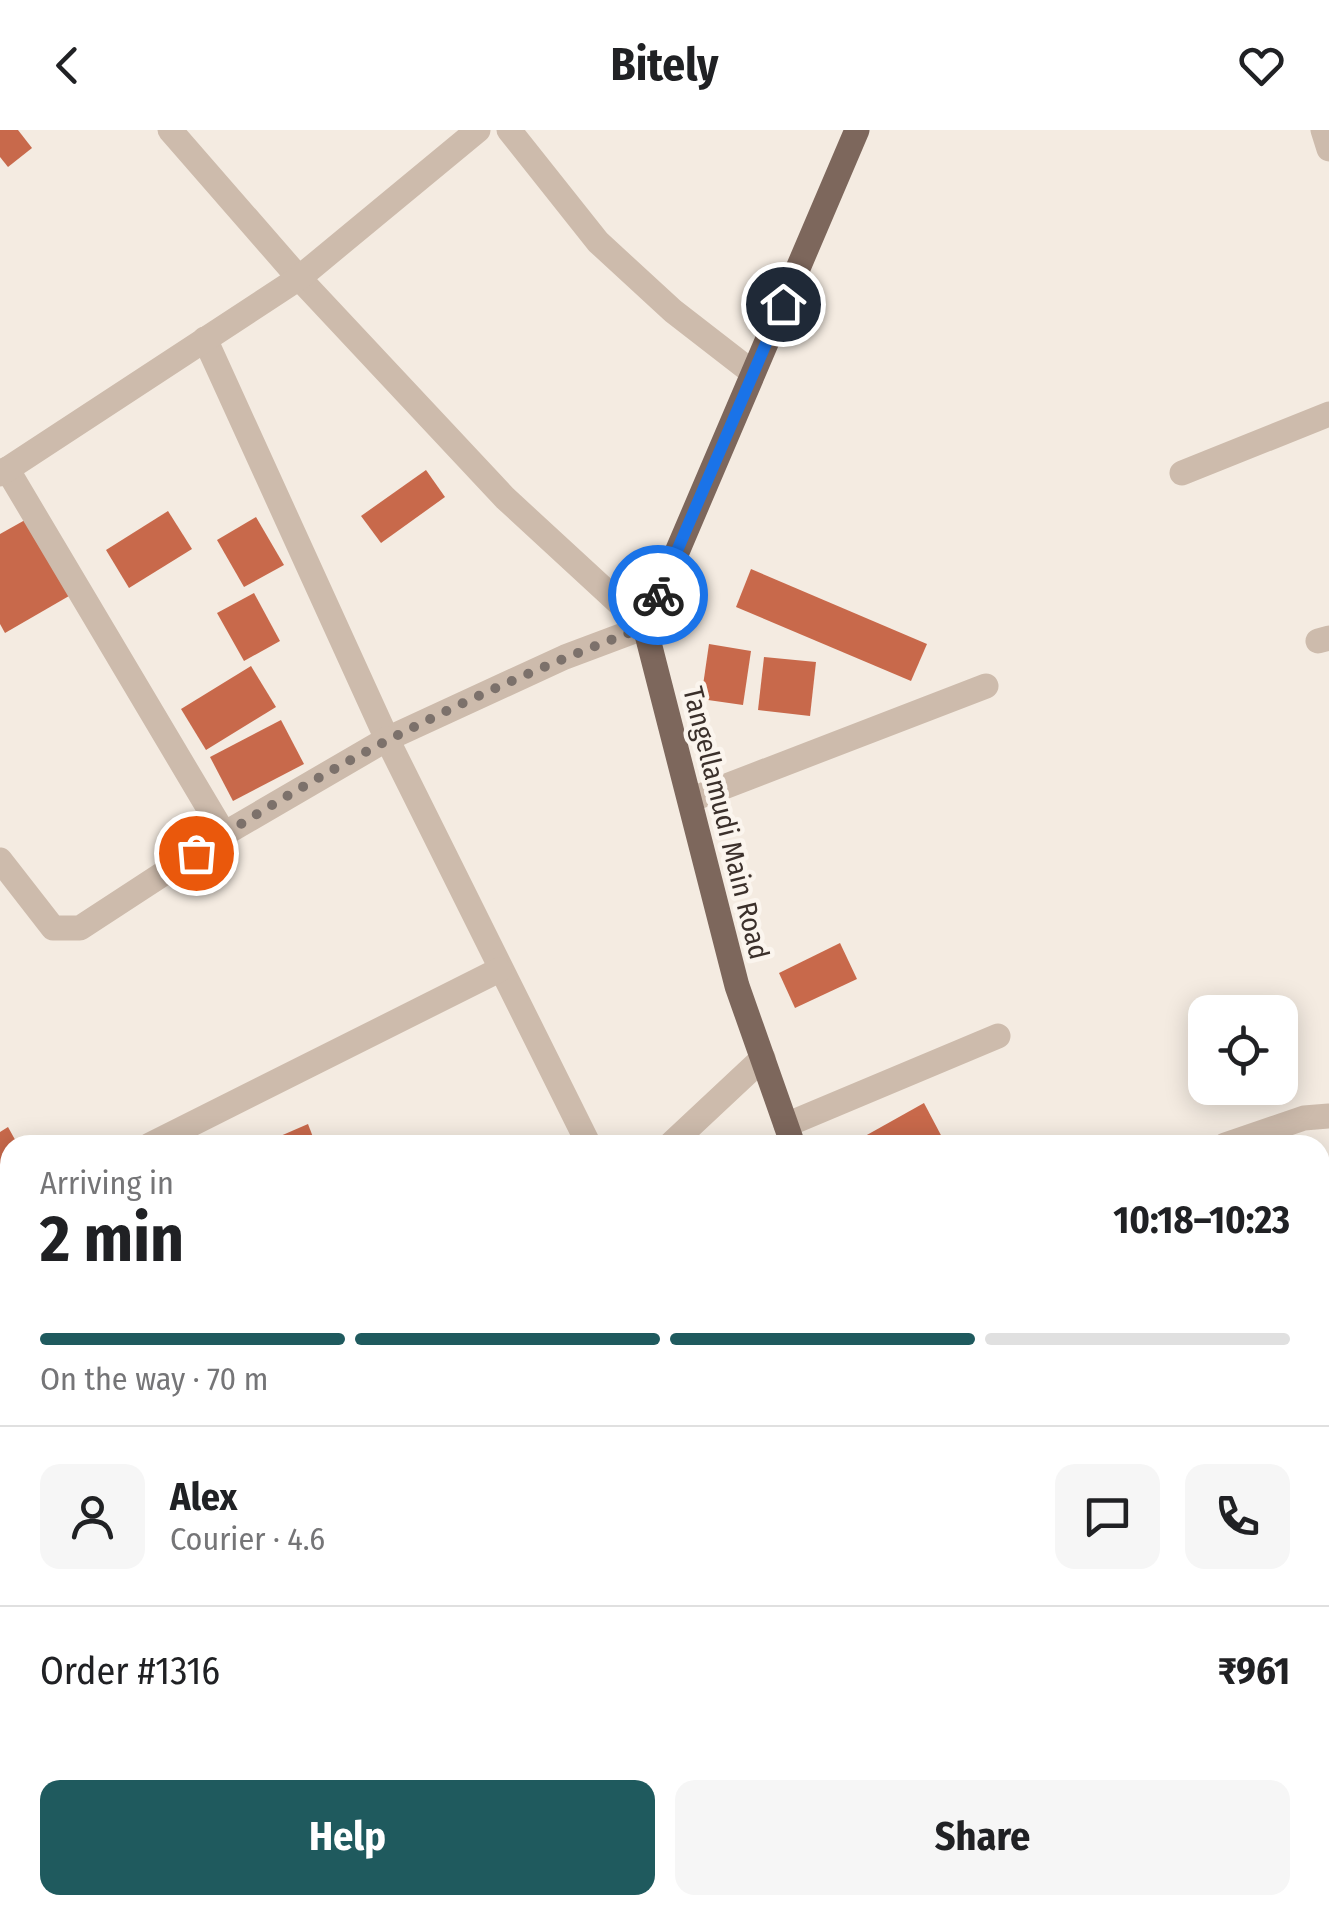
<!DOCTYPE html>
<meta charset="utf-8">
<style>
body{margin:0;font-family:"Fira Sans Condensed",sans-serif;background:#f6f6f6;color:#202124;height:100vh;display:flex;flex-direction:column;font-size:38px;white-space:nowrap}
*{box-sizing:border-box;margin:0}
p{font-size:32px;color:#757577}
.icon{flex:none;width:55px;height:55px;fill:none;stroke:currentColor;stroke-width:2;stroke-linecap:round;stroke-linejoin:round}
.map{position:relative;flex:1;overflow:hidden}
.drawer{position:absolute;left:0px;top:1005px;width:1330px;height:780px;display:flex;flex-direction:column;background:#fff;border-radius:30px 30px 0 0;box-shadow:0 5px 25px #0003}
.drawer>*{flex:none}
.tools{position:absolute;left:1188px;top:865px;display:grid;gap:20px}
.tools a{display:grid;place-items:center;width:110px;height:110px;border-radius:20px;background:#fff;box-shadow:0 5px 25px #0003;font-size:50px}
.pin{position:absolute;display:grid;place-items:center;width:85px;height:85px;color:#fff;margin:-42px;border:5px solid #fff;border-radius:50%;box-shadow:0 2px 10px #0007}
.courier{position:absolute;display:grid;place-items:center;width:100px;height:100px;margin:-50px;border:8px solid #1a73e8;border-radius:50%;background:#fff;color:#222;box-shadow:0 2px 12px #0007}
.headline em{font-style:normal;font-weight:700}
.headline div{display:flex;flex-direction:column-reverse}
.headline{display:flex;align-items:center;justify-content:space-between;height:170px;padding:0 40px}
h1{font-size:65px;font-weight:700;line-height:75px}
.bar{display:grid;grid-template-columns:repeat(4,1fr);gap:15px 10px;align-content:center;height:120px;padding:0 40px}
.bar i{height:12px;border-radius:8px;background:#e0e0e0}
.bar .on{background:#1f5a5e}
.bar p{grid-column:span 4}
.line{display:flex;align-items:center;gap:25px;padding:0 40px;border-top:2px solid #e0e0e0}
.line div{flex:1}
.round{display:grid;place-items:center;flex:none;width:105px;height:105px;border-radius:20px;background:#f6f6f6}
.cta{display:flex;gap:20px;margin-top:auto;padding:20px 40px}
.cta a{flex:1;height:115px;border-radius:20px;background:#1f5a5e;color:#fff;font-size:40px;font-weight:700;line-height:115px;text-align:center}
.cta a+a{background:#f6f6f6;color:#202124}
header{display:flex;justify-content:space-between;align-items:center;height:130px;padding:0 40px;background:#fff;font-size:45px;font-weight:700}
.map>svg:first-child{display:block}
.building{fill:#c8694b}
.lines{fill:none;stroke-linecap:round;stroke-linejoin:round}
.minor{stroke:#cdbbac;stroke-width:25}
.major{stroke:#7d675c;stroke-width:25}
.done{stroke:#7c716b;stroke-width:10;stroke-dasharray:0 18}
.route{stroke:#1a73e8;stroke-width:12}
.labels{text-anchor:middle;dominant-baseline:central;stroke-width:9;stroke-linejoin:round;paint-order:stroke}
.street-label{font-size:28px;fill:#3b302b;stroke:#fbf5ee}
</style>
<header><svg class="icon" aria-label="back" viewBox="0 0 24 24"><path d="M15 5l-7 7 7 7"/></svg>Bitely<svg class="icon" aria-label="heart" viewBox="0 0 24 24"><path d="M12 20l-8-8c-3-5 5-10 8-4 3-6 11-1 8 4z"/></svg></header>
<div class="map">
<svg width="1329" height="1785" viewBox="0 0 1329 1785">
<rect width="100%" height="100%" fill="#f4ebe1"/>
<g class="building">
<polygon points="0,0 18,0 32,18 8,37 0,27"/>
<polygon points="426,340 445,367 381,413 361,386"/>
<polygon points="168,381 192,419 129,458 106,420"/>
<polygon points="256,387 284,435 244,457 217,410"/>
<polygon points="25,390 69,466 5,503 0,494 0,404"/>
<polygon points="751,439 927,514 911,551 736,477"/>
<polygon points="254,463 280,511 244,531 217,483"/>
<polygon points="709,514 751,521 743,575 701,569"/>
<polygon points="764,527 816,532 810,586 758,580"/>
<polygon points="251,536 276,577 206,620 181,579"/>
<polygon points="281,590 304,634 233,671 210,627"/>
<polygon points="840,813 857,849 795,878 779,843"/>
<polygon points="924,973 943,1009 932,1015 849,1015"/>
<polygon points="308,994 316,1015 281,1015 278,1007"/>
<polygon points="8,997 18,1015 10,1015 10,1050 0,1056 0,1002"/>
<polygon points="1329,1124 1329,1242 1328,1243 1320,1216 1320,1126"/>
<polygon points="0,1182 10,1200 10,1216 0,1221"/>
</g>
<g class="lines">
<g class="minor">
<polyline points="170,0 299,148 505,368 645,497 565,527 387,609 205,209"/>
<polyline points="509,0 598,112 673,181 753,243"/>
<polyline points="1323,0 1329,19"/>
<polyline points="7,339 224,704"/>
<polyline points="1182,343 1329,284"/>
<polyline points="0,344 299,148 478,0"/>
<polyline points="1318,511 1329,508"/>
<polyline points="690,670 986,556"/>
<polyline points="0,730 53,798 80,798 224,704 387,609 589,1015"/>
<polyline points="786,995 998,906"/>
<polyline points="150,1015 499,840"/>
<polyline points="670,1015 763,928"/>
<polyline points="1225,1015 1304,988 1329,986"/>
<polyline points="0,1090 10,1085"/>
<polyline points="0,1140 10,1163"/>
<polyline points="1320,1252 1329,1249"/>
<polyline points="0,1368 10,1363"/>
<polyline points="1320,1608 1329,1604"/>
<polyline points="0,1693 10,1713"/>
<polyline points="41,1775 47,1785"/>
<polyline points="246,1775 250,1785"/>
<polyline points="426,1775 430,1785"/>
<polyline points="801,1775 805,1785"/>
<polyline points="630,1785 644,1775"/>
</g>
<g class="major">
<polyline points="793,1015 737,856 645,497 857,0"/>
<polyline points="1062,1775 1065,1785"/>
</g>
</g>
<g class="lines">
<path class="done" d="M196,723C336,630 488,555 645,497L658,465"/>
<polyline class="route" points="658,465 783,174"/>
</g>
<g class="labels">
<g class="street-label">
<text transform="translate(726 693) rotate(76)">Tangellamudi Main Road</text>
</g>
</g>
</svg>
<div class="tools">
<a><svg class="icon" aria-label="locate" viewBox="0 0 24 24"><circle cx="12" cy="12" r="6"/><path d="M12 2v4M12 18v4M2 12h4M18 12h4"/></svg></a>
</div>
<div class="pin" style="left:196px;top:723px;background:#ea580c"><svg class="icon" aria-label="bag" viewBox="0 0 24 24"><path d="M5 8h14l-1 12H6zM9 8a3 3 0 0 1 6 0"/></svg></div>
<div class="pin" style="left:783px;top:174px;background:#1f2937"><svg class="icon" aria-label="home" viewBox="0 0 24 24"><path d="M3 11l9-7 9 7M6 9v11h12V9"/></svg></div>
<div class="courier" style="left:658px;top:465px"><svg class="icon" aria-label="bike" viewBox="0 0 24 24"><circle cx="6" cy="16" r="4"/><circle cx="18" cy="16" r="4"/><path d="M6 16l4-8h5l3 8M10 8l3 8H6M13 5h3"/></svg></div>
<section class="drawer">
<div class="headline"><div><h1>2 min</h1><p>Arriving in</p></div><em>10:18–10:23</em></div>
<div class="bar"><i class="on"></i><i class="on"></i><i class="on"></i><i></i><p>On the way · 70 m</p></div>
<div class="line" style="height:180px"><a class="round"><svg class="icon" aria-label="person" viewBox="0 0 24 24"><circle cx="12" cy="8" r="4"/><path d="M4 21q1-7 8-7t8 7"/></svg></a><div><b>Alex</b><p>Courier · 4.6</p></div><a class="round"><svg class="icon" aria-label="chat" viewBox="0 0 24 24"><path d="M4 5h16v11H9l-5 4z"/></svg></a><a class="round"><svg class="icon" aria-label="phone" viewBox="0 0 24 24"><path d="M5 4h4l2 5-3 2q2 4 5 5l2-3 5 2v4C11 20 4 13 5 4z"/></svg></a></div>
<div class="line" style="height:130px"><div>Order #1316</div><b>₹961</b></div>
<div class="cta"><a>Help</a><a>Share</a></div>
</section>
</div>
